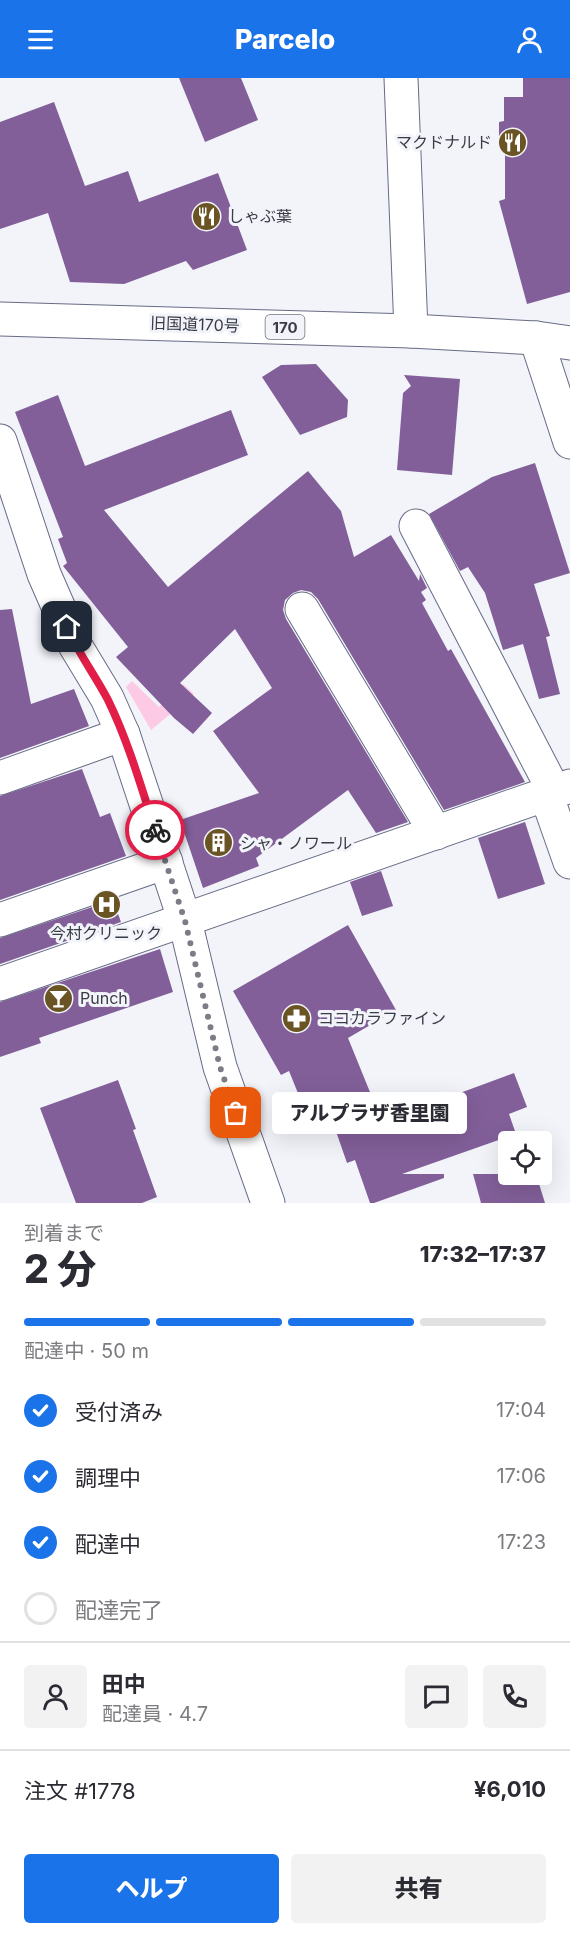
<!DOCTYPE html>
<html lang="ja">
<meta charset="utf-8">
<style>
body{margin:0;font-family:Inter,"Noto Sans JP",sans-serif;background:#f2f2f3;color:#2b2b33;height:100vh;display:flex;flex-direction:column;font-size:22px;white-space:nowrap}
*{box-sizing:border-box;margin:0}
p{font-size:20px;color:#7c7c81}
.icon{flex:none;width:33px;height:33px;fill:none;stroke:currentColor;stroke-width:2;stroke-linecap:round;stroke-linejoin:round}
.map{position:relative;height:1125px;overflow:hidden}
.side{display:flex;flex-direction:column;background:#fff;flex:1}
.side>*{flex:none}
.buttons{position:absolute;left:498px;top:1053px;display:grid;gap:12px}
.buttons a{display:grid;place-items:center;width:54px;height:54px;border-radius:6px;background:#fff;box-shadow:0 6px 24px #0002;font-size:30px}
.pin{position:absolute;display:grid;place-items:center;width:51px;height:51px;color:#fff;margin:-26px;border-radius:12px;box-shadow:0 3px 9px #0006}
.courier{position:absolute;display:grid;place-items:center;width:60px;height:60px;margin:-30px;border:4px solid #e11d48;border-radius:50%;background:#fff;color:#222;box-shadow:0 2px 8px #0007}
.bubble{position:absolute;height:42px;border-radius:6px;background:#fff;box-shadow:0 6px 24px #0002;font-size:20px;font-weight:800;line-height:42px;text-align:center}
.head em{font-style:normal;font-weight:800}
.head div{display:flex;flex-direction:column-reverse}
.head{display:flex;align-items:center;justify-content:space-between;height:102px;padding:0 24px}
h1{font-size:39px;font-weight:800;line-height:45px}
.bar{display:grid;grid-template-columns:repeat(4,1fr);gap:9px 6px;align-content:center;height:72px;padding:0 24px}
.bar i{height:8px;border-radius:4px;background:#e1e1e2}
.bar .active{background:#1a73e8}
.bar p{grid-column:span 4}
.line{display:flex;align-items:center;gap:15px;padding:0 24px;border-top:2px solid #e1e1e2}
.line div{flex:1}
.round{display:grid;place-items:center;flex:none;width:63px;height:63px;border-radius:6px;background:#f2f2f3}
ol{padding:0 24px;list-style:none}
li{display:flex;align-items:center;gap:18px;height:66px}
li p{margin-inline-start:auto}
li .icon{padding:6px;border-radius:50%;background:#1a73e8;color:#fff;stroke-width:4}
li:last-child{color:#7c7c81}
li i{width:33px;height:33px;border:3px solid #e1e1e2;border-radius:50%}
.button{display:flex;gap:12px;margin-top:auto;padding:12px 24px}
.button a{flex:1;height:69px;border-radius:6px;background:#1a73e8;color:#fff;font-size:24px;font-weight:800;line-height:69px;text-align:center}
.button a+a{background:#f2f2f3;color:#2b2b33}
header{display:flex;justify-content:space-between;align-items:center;height:78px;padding:0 24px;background:#1a73e8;color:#fff;font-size:27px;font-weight:800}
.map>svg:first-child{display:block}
.green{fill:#fccae5}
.building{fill:#825f99}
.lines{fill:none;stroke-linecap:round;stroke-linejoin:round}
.minor-casing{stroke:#676b85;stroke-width:35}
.highway-casing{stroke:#676b85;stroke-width:35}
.minor{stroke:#fff;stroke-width:33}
.highway{stroke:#fff;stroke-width:33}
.done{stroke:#7a7c86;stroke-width:6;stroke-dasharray:0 10.8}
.route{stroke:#e11d48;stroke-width:8}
.labels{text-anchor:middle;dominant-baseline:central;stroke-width:6;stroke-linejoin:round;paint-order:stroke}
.shield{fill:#f2f4fa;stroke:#70727d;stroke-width:1.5}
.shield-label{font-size:15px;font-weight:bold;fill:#393b47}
.poi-label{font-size:16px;fill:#393b47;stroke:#f2f4fa;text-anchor:start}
.street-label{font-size:16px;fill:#393b47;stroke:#f2f4fa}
</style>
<header><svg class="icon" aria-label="menu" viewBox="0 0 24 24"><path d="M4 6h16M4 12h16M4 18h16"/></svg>Parcelo<svg class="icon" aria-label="person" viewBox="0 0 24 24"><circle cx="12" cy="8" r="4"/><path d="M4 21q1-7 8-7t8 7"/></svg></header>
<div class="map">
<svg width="570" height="1125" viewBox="0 0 570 1125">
<rect width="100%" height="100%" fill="#f2f4fa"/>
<polygon class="green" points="132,603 159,629 183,606 194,616 151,652 126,609"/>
<g class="building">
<polygon points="179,0 241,0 258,42 205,64"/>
<polygon points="523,0 570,0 570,214 527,226 499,123 505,121 505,70 499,71 499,44 504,43 504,19 523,19"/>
<polygon points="54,24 85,108 128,93 139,124 218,95 247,172 193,192 186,183 124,206 70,204 48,135 0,151 0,44"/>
<polygon points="316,286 348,322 347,339 300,357 262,299 281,287"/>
<polygon points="404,297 460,301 452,397 397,392 403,315 411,308"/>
<polygon points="58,317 85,388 231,332 248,377 104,432 168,509 308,393 341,433 354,479 391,457 419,503 420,496 427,510 421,514 426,522 422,525 448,573 451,571 525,704 444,732 318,521 311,514 301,512 293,515 285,522 283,532 286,541 408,744 376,755 348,712 256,780 259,788 203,810 180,742 259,715 213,653 272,610 235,551 180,605 212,635 193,656 174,640 116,579 128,569 63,488 67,485 58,461 63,459 15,334"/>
<polygon points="535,385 570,495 534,506 550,558 546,559 560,616 539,621 523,566 503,572 485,515 468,489 460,493 429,436 492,399"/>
<polygon points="12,531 31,626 74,611 89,648 0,680 0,532"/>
<polygon points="82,691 100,739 110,735 126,778 0,822 0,718"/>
<polygon points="525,744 545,806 498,821 478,760"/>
<polygon points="381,793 393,828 362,838 350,804"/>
<polygon points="113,822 121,844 0,886 0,860"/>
<polygon points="348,847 396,932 348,960 385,1051 444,1030 441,1022 514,995 527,1029 509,1036 516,1056 402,1096 444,1096 444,1100 374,1125 370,1125 355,1082 347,1085 331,1039 315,1045 308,1028 304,1030 289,993 281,997 233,913"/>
<polygon points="160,871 173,914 39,960 41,965 0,979 0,924"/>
<polygon points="118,1002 136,1051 133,1052 157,1119 142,1125 76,1125 40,1030"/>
<polygon points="473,1096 536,1096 545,1125 481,1125"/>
</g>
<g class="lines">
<defs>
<g id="minor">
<polyline points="401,0 411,253"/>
<polyline points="536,260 570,364"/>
<polyline points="0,363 44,496 75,567 107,620 123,656 185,843 220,989 268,1125"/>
<polyline points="416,448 554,713"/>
<polyline points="302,531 436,755"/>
<polyline points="0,700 123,656"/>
<polyline points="546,716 570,784"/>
<polyline points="0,842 166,784"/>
<polyline points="0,906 570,708"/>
</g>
<polyline id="highway" points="0,241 411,253 536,260 570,265"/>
</defs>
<use href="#minor" class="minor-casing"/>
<use href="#highway" class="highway-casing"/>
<use href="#minor" class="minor"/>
<use href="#highway" class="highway"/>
</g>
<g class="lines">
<polyline class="done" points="155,752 185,843 220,989 236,1035"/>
<path class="route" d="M67,549C78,575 95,597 108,622C128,663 141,708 155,752"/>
</g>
<defs>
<symbol id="restaurant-disc" viewBox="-11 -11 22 22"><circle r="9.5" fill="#6b5424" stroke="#f2f4fa"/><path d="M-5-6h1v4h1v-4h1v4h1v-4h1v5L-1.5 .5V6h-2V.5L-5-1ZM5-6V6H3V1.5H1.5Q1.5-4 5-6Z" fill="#fff"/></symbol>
<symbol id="building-disc" viewBox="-11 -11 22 22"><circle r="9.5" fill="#6b5424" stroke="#f2f4fa"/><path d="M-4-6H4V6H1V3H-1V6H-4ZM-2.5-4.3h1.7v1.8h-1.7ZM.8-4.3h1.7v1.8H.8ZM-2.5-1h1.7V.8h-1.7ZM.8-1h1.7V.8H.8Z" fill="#fff"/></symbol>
<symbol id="hospital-disc" viewBox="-11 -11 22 22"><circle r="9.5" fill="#6b5424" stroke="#f2f4fa"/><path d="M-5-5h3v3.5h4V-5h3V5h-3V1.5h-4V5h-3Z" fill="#fff"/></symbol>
<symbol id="bar-disc" viewBox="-11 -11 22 22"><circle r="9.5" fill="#6b5424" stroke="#f2f4fa"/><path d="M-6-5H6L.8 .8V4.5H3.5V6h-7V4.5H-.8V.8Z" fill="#fff"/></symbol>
<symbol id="pharmacy-disc" viewBox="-11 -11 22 22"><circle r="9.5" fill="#6b5424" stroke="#f2f4fa"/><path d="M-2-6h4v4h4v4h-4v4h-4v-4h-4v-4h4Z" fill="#fff"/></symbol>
</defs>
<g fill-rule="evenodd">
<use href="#restaurant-disc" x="496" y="48" width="33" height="33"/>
<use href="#restaurant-disc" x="190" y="122" width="33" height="33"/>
<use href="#building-disc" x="202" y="748" width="33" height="33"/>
<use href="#hospital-disc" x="90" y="810" width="33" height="33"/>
<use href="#bar-disc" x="42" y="904" width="33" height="33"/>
<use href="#pharmacy-disc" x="280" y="924" width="33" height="33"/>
</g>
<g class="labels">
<rect class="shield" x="265.5" y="237" width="39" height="24" rx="4.5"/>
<g class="shield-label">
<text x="285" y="249">170</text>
</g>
<g class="poi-label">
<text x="492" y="64" text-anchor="end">マクドナルド</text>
<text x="228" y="138">しゃぶ葉</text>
<text x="240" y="765">シャ・ノワール</text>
<text x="106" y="855" text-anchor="middle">今村クリニック</text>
<text x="80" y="920">Punch</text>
<text x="318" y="940">ココカラファイン</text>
</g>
<g class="street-label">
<text transform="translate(195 246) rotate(2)">旧国道170号</text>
</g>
</g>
</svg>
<div class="buttons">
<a><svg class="icon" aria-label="locate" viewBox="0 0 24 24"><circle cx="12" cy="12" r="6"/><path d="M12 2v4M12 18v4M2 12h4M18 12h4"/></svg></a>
</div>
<div class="pin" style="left:236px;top:1035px;background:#ea580c"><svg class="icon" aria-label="bag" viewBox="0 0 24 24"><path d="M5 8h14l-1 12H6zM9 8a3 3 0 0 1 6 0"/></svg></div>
<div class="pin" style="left:67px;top:549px;background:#1f2937"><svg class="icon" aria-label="home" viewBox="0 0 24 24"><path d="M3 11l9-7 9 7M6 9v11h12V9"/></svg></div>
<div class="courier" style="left:155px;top:752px"><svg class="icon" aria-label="bike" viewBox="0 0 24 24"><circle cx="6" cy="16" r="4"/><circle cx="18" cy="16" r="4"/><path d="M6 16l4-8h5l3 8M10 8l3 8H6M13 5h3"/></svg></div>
<div class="bubble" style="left:272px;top:1014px;width:195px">アルプラザ香里園</div>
</div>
<section class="side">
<div class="head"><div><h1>2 分</h1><p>到着まで</p></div><em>17:32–17:37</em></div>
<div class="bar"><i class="active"></i><i class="active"></i><i class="active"></i><i></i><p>配達中 · 50 m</p></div>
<ol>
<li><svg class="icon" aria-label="check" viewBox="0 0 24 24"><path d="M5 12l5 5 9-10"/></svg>受付済み<p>17:04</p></li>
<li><svg class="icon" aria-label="check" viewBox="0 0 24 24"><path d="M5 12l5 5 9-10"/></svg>調理中<p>17:06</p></li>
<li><svg class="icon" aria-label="check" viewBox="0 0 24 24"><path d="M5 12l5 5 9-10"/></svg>配達中<p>17:23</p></li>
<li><i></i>配達完了</li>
</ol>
<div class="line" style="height:108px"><a class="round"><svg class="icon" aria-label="person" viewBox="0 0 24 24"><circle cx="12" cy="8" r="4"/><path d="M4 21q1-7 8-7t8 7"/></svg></a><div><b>田中</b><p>配達員 · 4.7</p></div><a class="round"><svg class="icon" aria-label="chat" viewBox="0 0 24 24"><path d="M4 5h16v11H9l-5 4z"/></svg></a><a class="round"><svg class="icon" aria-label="phone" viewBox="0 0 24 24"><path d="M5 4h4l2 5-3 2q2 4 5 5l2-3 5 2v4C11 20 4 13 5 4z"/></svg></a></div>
<div class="line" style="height:78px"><div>注文 #1778</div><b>¥6,010</b></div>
<div class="button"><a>ヘルプ</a><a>共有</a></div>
</section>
